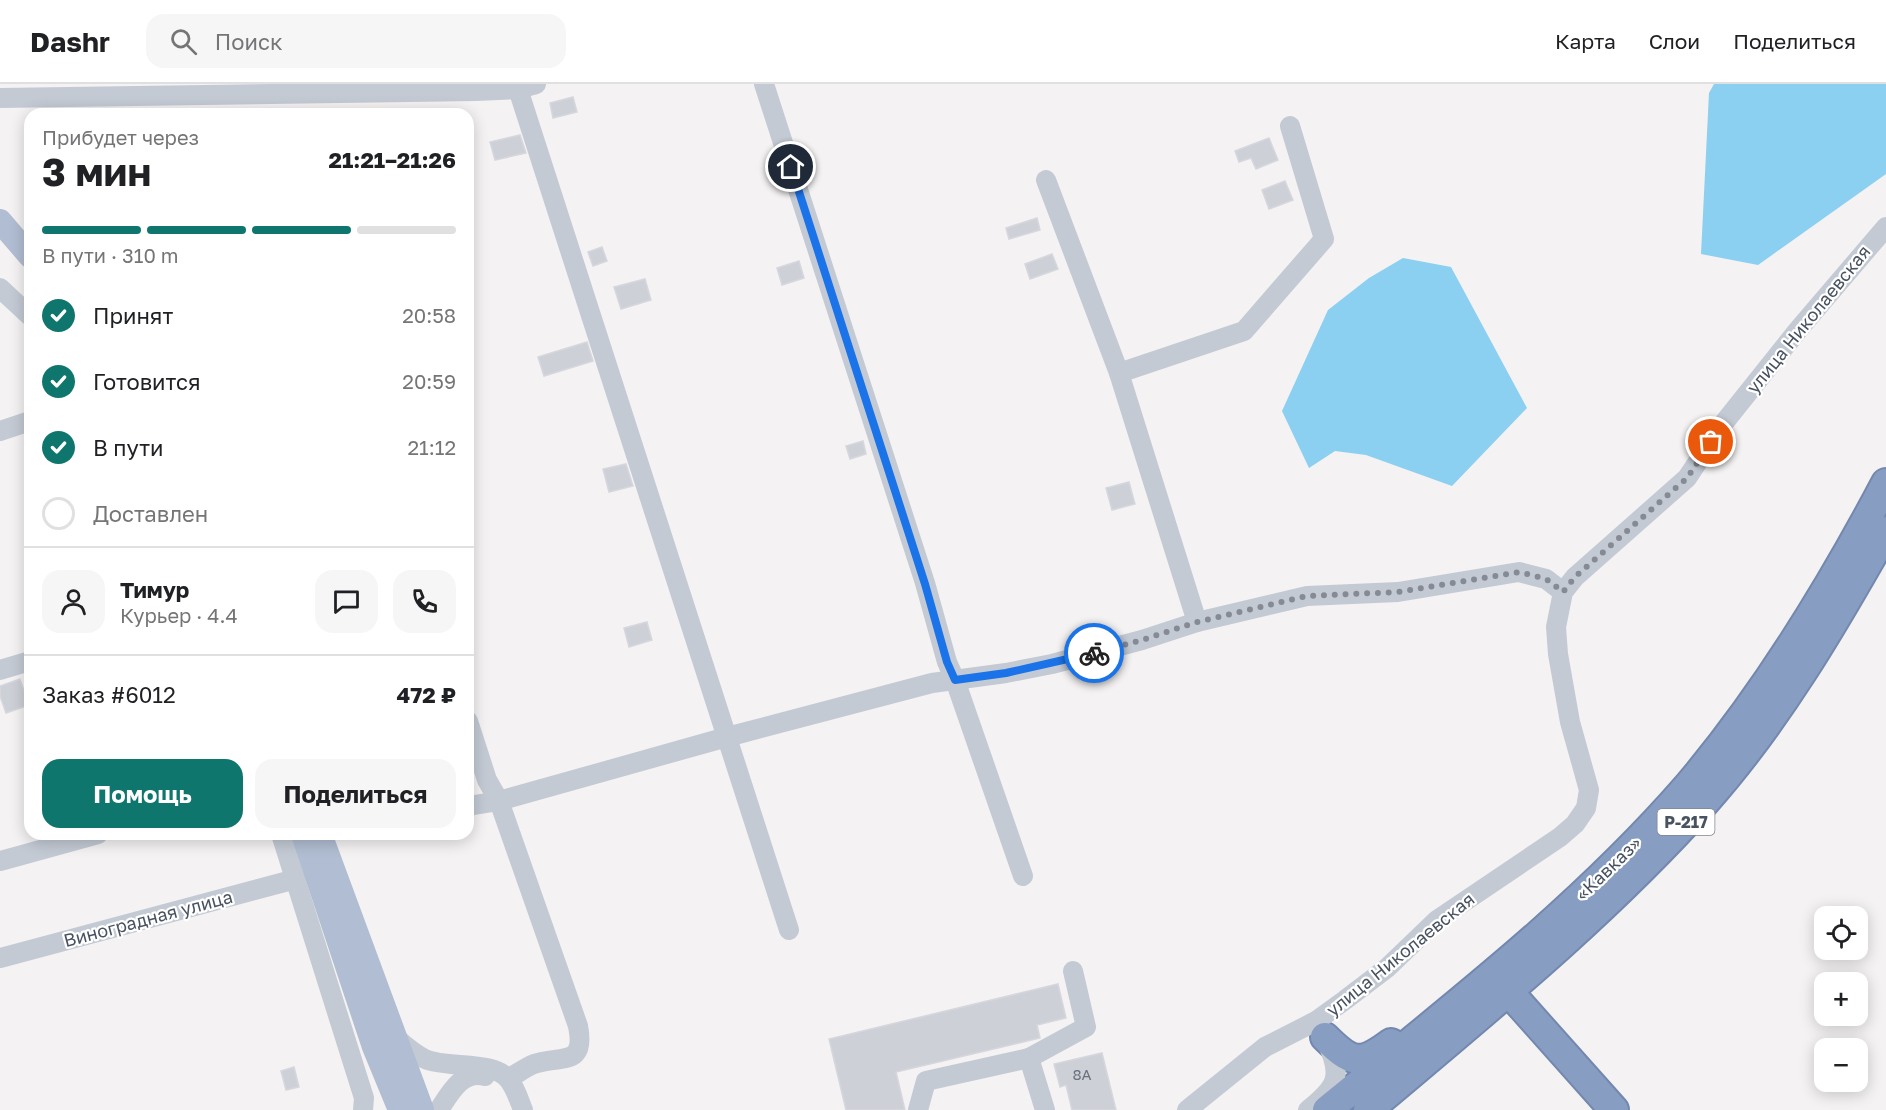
<!DOCTYPE html>
<html lang="ru">
<meta charset="utf-8">
<style>
body{margin:0;font-family:"Golos Text",sans-serif;background:#f6f6f6;color:#202124;height:100vh;display:flex;flex-direction:column;font-size:22px;white-space:nowrap}
*{box-sizing:border-box;margin:0}
p{font-size:20px;color:#757577}
.icon{flex:none;width:33px;height:33px;fill:none;stroke:currentColor;stroke-width:2;stroke-linecap:round;stroke-linejoin:round}
.map{position:relative;flex:1;overflow:hidden}
.drawer{position:absolute;left:24px;top:24px;width:450px;height:732px;display:flex;flex-direction:column;background:#fff;border-radius:18px;box-shadow:0 3px 15px #0003}
.drawer>*{flex:none}
.fabs{position:absolute;left:1814px;top:822px;display:grid;gap:12px}
.fabs a{display:grid;place-items:center;width:54px;height:54px;border-radius:12px;background:#fff;box-shadow:0 3px 15px #0003;font-size:30px}
.pin{position:absolute;display:grid;place-items:center;width:51px;height:51px;color:#fff;margin:-26px;border:3px solid #fff;border-radius:50%;box-shadow:0 2px 6px #0007}
.courier{position:absolute;display:grid;place-items:center;width:60px;height:60px;margin:-30px;border:4px solid #1a73e8;border-radius:50%;background:#fff;color:#222;box-shadow:0 2px 8px #0007}
.head em{font-style:normal;font-weight:700}
.head div{display:flex;flex-direction:column-reverse}
.head{display:flex;align-items:center;justify-content:space-between;height:102px;padding:0 18px}
h1{font-size:39px;font-weight:700;line-height:45px}
.bar{display:grid;grid-template-columns:repeat(4,1fr);gap:9px 6px;align-content:center;height:72px;padding:0 18px}
.bar i{height:8px;border-radius:4px;background:#e0e0e0}
.bar .selected{background:#0f766e}
.bar p{grid-column:span 4}
.line{display:flex;align-items:center;gap:15px;padding:0 18px;border-top:2px solid #e0e0e0}
.line div{flex:1}
.round{display:grid;place-items:center;flex:none;width:63px;height:63px;border-radius:18px;background:#f6f6f6}
ol{padding:0 18px;list-style:none}
li{display:flex;align-items:center;gap:18px;height:66px}
li p{margin-inline-start:auto}
li .icon{padding:6px;border-radius:50%;background:#0f766e;color:#fff;stroke-width:4}
li:last-child{color:#757577}
li i{width:33px;height:33px;border:3px solid #e0e0e0;border-radius:50%}
.action{display:flex;gap:12px;margin-top:auto;padding:12px 18px}
.action a{flex:1;height:69px;border-radius:18px;background:#0f766e;color:#fff;font-size:24px;font-weight:700;line-height:69px;text-align:center}
.action a+a{background:#f6f6f6;color:#202124}
header{display:flex;align-items:center;gap:36px;box-sizing:border-box;height:84px;padding:0 30px;background:#fff;border-bottom:2px solid #e0e0e0}
header strong{font-size:28px}
nav{display:flex;gap:33px;margin-inline-start:auto;font-size:21px}
.search{width:420px;height:54px;background:#f6f6f6;display:flex;align-items:center;gap:15px;box-sizing:border-box;padding:0 21px;border-radius:18px;color:#757577;font-size:22px}
.map>svg:first-child{display:block}
.water{fill:#8bcff1}
.building{fill:#ced0d7;stroke:#d6d7de;stroke-width:1.5}
.lines{fill:none;stroke-linecap:round;stroke-linejoin:round}
.highway-casing{stroke:#7388ae;stroke-width:32}
.minor{stroke:#c3cad4;stroke-width:20}
.major{stroke:#b1bdd2;stroke-width:24}
.highway{stroke:#889dc2;stroke-width:28}
.done{stroke:#858a94;stroke-width:6;stroke-dasharray:0 10.8}
.route{stroke:#1a73e8;stroke-width:8}
.labels{text-anchor:middle;dominant-baseline:central;stroke-width:4.5;stroke-linejoin:round;paint-order:stroke}
.number-label{font-size:15px;fill:#6a727e}
.shield{fill:#fff;stroke:#808690;stroke-width:1.5}
.shield-label{font-size:16px;font-weight:bold;fill:#495261}
.street-label{font-size:18px;fill:#495261;stroke:#fff}
</style>
<header>
<strong>Dashr</strong>
<div class="search"><svg class="icon" aria-label="search" viewBox="0 0 24 24"><circle cx="10" cy="10" r="6"/><path d="M15 15l6 6"/></svg>Поиск</div>
<nav><a>Карта</a><a>Слои</a><a>Поделиться</a></nav>
</header>
<div class="map">
<svg width="1886" height="1026" viewBox="0 0 1886 1026">
<rect width="100%" height="100%" fill="#f4f2f2"/>
<g class="water">
<polygon points="1714,0 1886,0 1886,90 1758,181 1701,170 1709,9"/>
<polygon points="1403,174 1451,183 1527,324 1452,402 1366,371 1335,367 1309,384 1282,327 1328,226 1369,194"/>
</g>
<g class="building">
<polygon points="573,13 577,28 553,34 550,19"/>
<polygon points="520,51 526,69 495,76 490,58"/>
<polygon points="1269,54 1278,76 1256,85 1251,74 1239,78 1235,67"/>
<polygon points="1285,97 1293,116 1269,125 1262,106"/>
<polygon points="1037,134 1040,146 1009,155 1006,144"/>
<polygon points="602,163 607,177 593,182 588,168"/>
<polygon points="1052,170 1058,185 1030,195 1025,180"/>
<polygon points="799,177 804,194 782,201 777,184"/>
<polygon points="645,195 651,216 621,225 614,203"/>
<polygon points="587,258 593,277 544,292 538,273"/>
<polygon points="863,357 866,370 850,375 846,362"/>
<polygon points="626,380 633,402 609,408 603,385"/>
<polygon points="1129,398 1135,420 1112,426 1106,404"/>
<polygon points="647,538 652,556 629,563 624,544"/>
<polygon points="20,595 29,621 6,629 0,612 0,602"/>
<polygon points="1058,900 1066,934 1037,941 1040,954 896,988 905,1026 846,1026 829,955"/>
<polygon points="1102,969 1116,1026 1072,1026 1066,1001 1060,1003 1054,980"/>
<polygon points="294,983 299,1003 286,1006 281,987"/>
</g>
<g class="lines">
<defs>
<g id="highway">
<polyline points="1502,912 1509,912 1516,916 1614,1026"/>
<path d="M1325,953C1352,980 1360,982 1391,959"/>
<path d="M1327,1026C1452,924 1582,824 1688,702C1766,610 1830,505 1886,399"/>
<path d="M1368,1026C1484,928 1603,832 1705,718C1777,637 1833,541 1886,447"/>
</g>
</defs>
<use href="#highway" class="highway-casing"/>
<g class="minor">
<polyline points="764,0 925,499 947,578 955,596 1023,792"/>
<polyline points="518,5 789,846"/>
<polyline points="0,14 476,7 518,5 536,0"/>
<polyline points="1046,96 1119,289 1197,538"/>
<polyline points="0,204 30,232"/>
<polyline points="1119,289 1244,247 1324,155 1290,42"/>
<polyline points="0,347 30,337"/>
<polyline points="0,586 30,577"/>
<path d="M468,637L487,696L499,717L578,942C586,983 562,971 534,980C526,983 517,990 509,994"/>
<polyline points="468,722 499,717 727,653 932,599 1006,589 1052,580 1142,556 1197,538 1307,512 1398,508 1519,488 1546,495 1563,508"/>
<polyline points="281,750 364,1014 363,1026"/>
<polyline points="0,777 98,750"/>
<polyline points="0,874 296,795"/>
<path d="M395,953C404,961 414,970 425,975C448,985 495,976 509,996C516,1005 519,1016 523,1026"/>
<polyline points="1029,974 1086,943 1073,887"/>
<path d="M439,1026C450,1009 462,986 485,992"/>
<polyline points="918,1026 926,997 1029,974 1045,1026"/>
<polyline points="1187,1026 1265,963 1316,937 1345,916 1387,884 1437,836 1560,753 1575,740 1586,724 1589,706 1570,638 1558,570 1556,543 1563,508 1575,493 1687,394 1723,340 1798,246 1886,143"/>
<path d="M1308,1026C1337,1003 1343,993 1327,958"/>
</g>
<g class="major">
<polyline points="0,137 30,172"/>
<polyline points="303,750 374,963 400,1026"/>
<polyline points="320,750 422,1026"/>
</g>
<use href="#highway" class="highway"/>
</g>
<g class="lines">
<polyline class="done" points="1094,569 1142,556 1197,538 1307,512 1398,508 1519,488 1546,495 1563,508 1575,493 1687,394 1711,358"/>
<polyline class="route" points="791,83 925,500 947,578 955,596 1006,589 1094,569"/>
</g>
<g class="labels">
<g class="number-label">
<text x="1082" y="990">8А</text>
</g>
<rect class="shield" x="1657.5" y="725" width="57" height="26" rx="4.5"/>
<g class="shield-label">
<text x="1686" y="738">Р-217</text>
</g>
<g class="street-label">
<text transform="translate(1808 235) rotate(-51)">улица Николаевская</text>
<text transform="translate(1608 784) rotate(-44)">«Кавказ»</text>
<text transform="translate(148 834) rotate(-15)">Виноградная улица</text>
<text transform="translate(1400 870) rotate(-39)">улица Николаевская</text>
</g>
</g>
</svg>
<div class="fabs">
<a><svg class="icon" aria-label="locate" viewBox="0 0 24 24"><circle cx="12" cy="12" r="6"/><path d="M12 2v4M12 18v4M2 12h4M18 12h4"/></svg></a>
<a>+</a>
<a>−</a>
</div>
<div class="pin" style="left:1711px;top:358px;background:#ea580c"><svg class="icon" aria-label="bag" viewBox="0 0 24 24"><path d="M5 8h14l-1 12H6zM9 8a3 3 0 0 1 6 0"/></svg></div>
<div class="pin" style="left:791px;top:83px;background:#1f2937"><svg class="icon" aria-label="home" viewBox="0 0 24 24"><path d="M3 11l9-7 9 7M6 9v11h12V9"/></svg></div>
<div class="courier" style="left:1094px;top:569px"><svg class="icon" aria-label="bike" viewBox="0 0 24 24"><circle cx="6" cy="16" r="4"/><circle cx="18" cy="16" r="4"/><path d="M6 16l4-8h5l3 8M10 8l3 8H6M13 5h3"/></svg></div>
<section class="drawer">
<div class="head"><div><h1>3 мин</h1><p>Прибудет через</p></div><em>21:21–21:26</em></div>
<div class="bar"><i class="selected"></i><i class="selected"></i><i class="selected"></i><i></i><p>В пути · 310 m</p></div>
<ol>
<li><svg class="icon" aria-label="check" viewBox="0 0 24 24"><path d="M5 12l5 5 9-10"/></svg>Принят<p>20:58</p></li>
<li><svg class="icon" aria-label="check" viewBox="0 0 24 24"><path d="M5 12l5 5 9-10"/></svg>Готовится<p>20:59</p></li>
<li><svg class="icon" aria-label="check" viewBox="0 0 24 24"><path d="M5 12l5 5 9-10"/></svg>В пути<p>21:12</p></li>
<li><i></i>Доставлен</li>
</ol>
<div class="line" style="height:108px"><a class="round"><svg class="icon" aria-label="person" viewBox="0 0 24 24"><circle cx="12" cy="8" r="4"/><path d="M4 21q1-7 8-7t8 7"/></svg></a><div><b>Тимур</b><p>Курьер · 4.4</p></div><a class="round"><svg class="icon" aria-label="chat" viewBox="0 0 24 24"><path d="M4 5h16v11H9l-5 4z"/></svg></a><a class="round"><svg class="icon" aria-label="phone" viewBox="0 0 24 24"><path d="M5 4h4l2 5-3 2q2 4 5 5l2-3 5 2v4C11 20 4 13 5 4z"/></svg></a></div>
<div class="line" style="height:78px"><div>Заказ #6012</div><b>472 ₽</b></div>
<div class="action"><a>Помощь</a><a>Поделиться</a></div>
</section>
</div>
